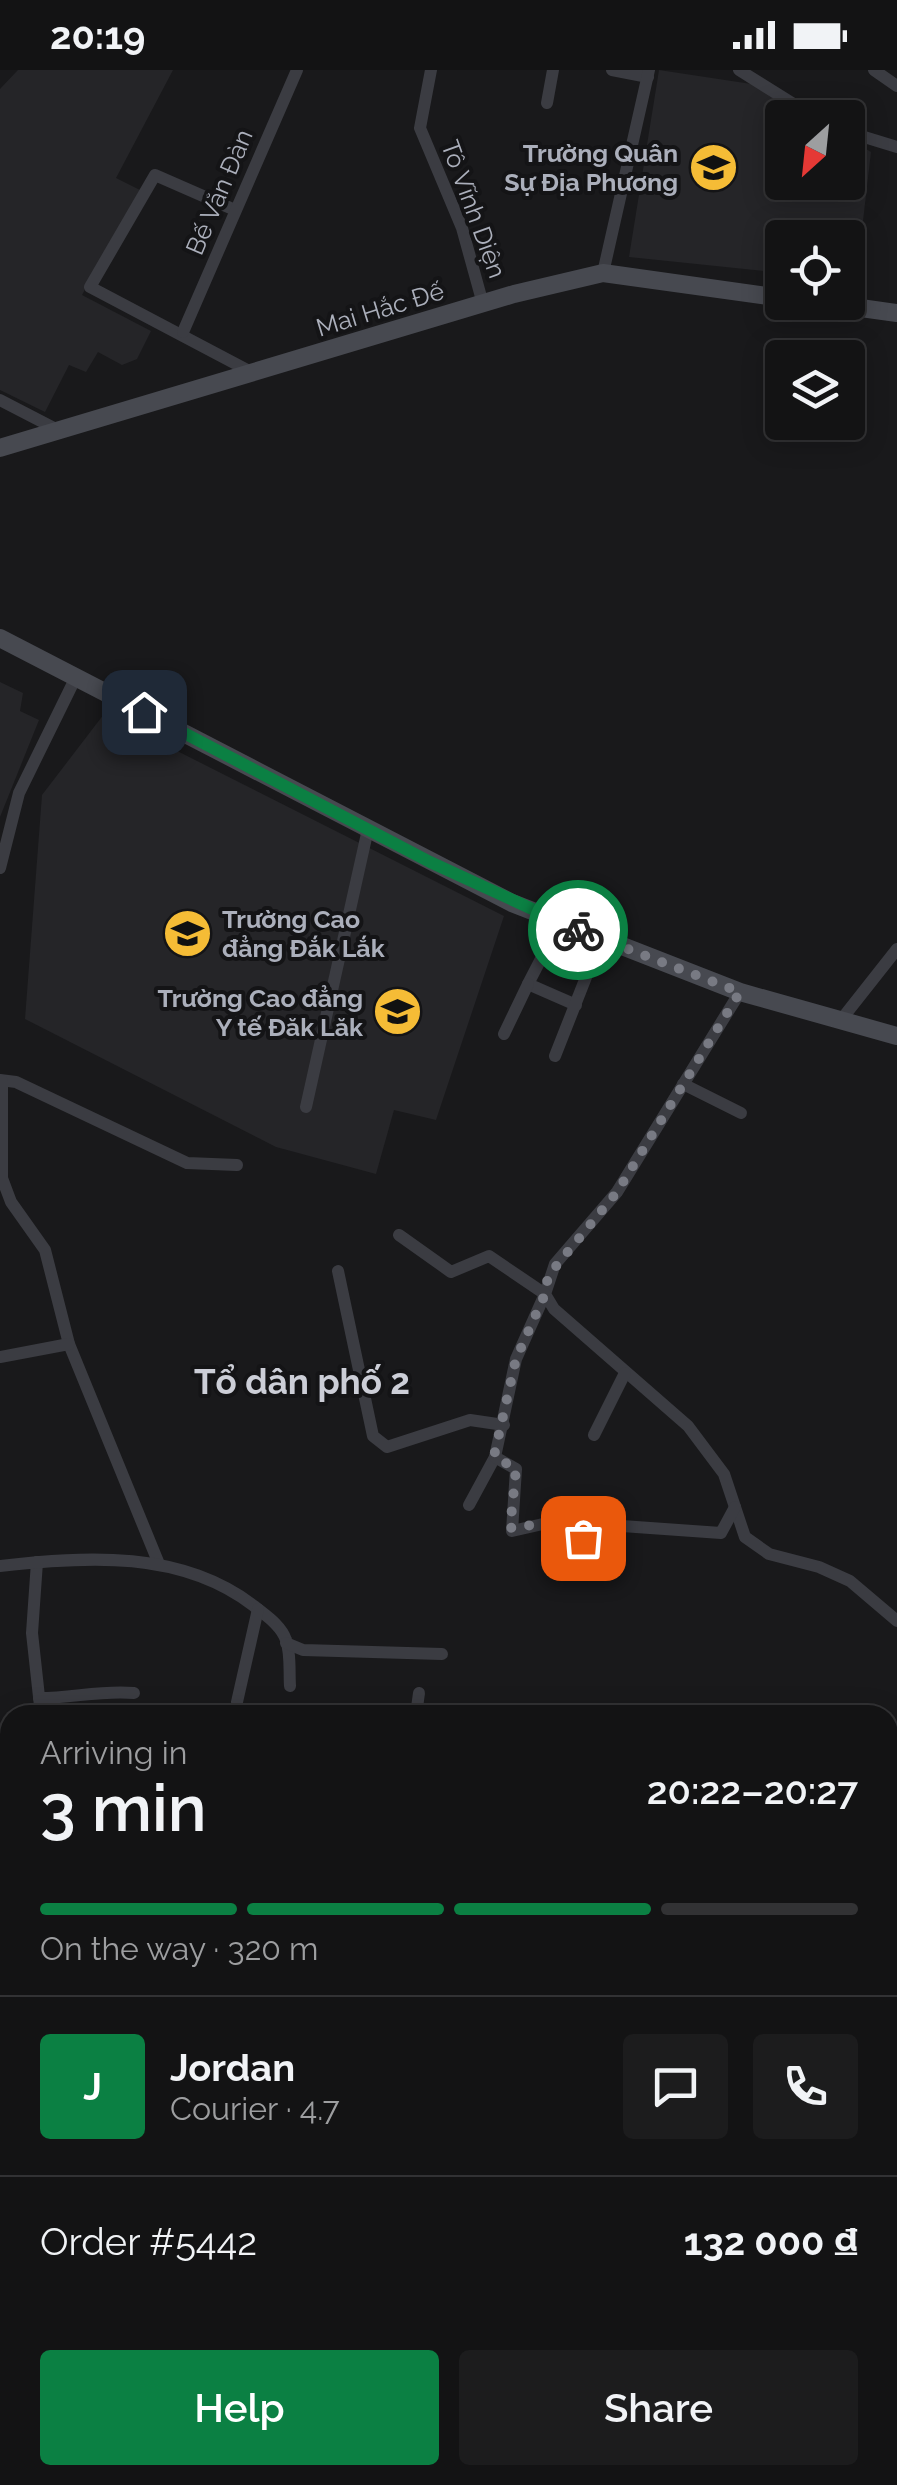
<!DOCTYPE html>
<meta charset="utf-8">
<style>
body{margin:0;font-family:Raleway,sans-serif;background:#1c1c1d;color:#f1f3f6;height:100vh;display:flex;flex-direction:column;font-size:38px;white-space:nowrap}
*{box-sizing:border-box;margin:0}
p{font-size:32px;color:#9d9ea0}
.icon{flex:none;width:55px;height:55px;fill:none;stroke:currentColor;stroke-width:2;stroke-linecap:round;stroke-linejoin:round}
.map{position:relative;flex:1;overflow:hidden}
.side{position:absolute;left:0px;top:1635px;width:898px;height:780px;display:flex;flex-direction:column;background:#131314;border-radius:30px 30px 0 0;box-shadow:0 5px 25px #0003,0 0 0 2px #323234}
.side>*{flex:none}
.needle{width:65px;rotate:207deg}
.buttons{position:absolute;left:765px;top:30px;display:grid;gap:20px}
.buttons a{display:grid;place-items:center;width:100px;height:100px;border-radius:10px;background:#131314;box-shadow:0 5px 25px #0003,0 0 0 2px #323234;font-size:50px}
.pin{position:absolute;display:grid;place-items:center;width:85px;height:85px;color:#fff;margin:-42px;border-radius:20px;box-shadow:0 5px 15px #0006}
.courier{position:absolute;display:grid;place-items:center;width:100px;height:100px;margin:-50px;border:8px solid #0b8043;border-radius:50%;background:#fff;color:#222;box-shadow:0 2px 12px #0007}
.summary em{font-style:normal;font-weight:600}
.summary div{display:flex;flex-direction:column-reverse}
.summary{display:flex;align-items:center;justify-content:space-between;height:170px;padding:0 40px}
h1{font-size:65px;font-weight:600;line-height:75px}
.bar{display:grid;grid-template-columns:repeat(4,1fr);gap:15px 10px;align-content:center;height:120px;padding:0 40px}
.bar i{height:12px;border-radius:8px;background:#323234}
.bar .active{background:#0b8043}
.bar p{grid-column:span 4}
.line{display:flex;align-items:center;gap:25px;padding:0 40px;border-top:2px solid #323234}
.line div{flex:1}
.round{display:grid;place-items:center;flex:none;width:105px;height:105px;border-radius:10px;background:#1c1c1d}
.primary-button{display:flex;gap:20px;margin-top:auto;padding:20px 40px}
.primary-button a{flex:1;height:115px;border-radius:10px;background:#0b8043;color:#fff;font-size:40px;font-weight:600;line-height:115px;text-align:center}
.primary-button a+a{background:#1c1c1d;color:#f1f3f6}
.status{display:flex;justify-content:space-between;align-items:center;height:70px;padding:0 50px;background:#131314;direction:ltr}
.status svg{height:28px;fill:currentColor}
.map>svg:first-child{display:block}
.built{fill:#252528}
.lines{fill:none;stroke-linecap:round;stroke-linejoin:round}
.street{stroke:#3b3c42;stroke-width:12}
.secondary{stroke:#474950;stroke-width:18}
.primary{stroke:#55575f;stroke-width:20}
.done{stroke:#787a83;stroke-width:10;stroke-dasharray:0 18}
.route{stroke:#0b8043;stroke-width:12}
.labels{text-anchor:middle;dominant-baseline:central;stroke-width:8;stroke-linejoin:round;paint-order:stroke}
.poi-label{font-size:25px;font-weight:bold;fill:#abafbb;stroke:#141416;text-anchor:end}
.street-label{font-size:25px;fill:#abafbb;stroke:#141416}
.district-label{font-size:35px;font-weight:bold;fill:#ccced7;stroke:#141416}
</style>
<div class="status"><b>20:19</b><svg viewBox="0 0 49 12"><path d="M0 12V9h3v3zM5 12V6h3v6zM10 12V3h3v9zM15 12V0h3v12zM26 1h20v11H26zM47 4h2v5h-2z"/></svg></div>
<div class="map">
<svg width="897" height="2415" viewBox="0 0 897 2415">
<rect width="100%" height="100%" fill="#19191b"/>
<g class="built">
<polygon points="18,0 173,0 116,108 140,120 82,225 151,261 137,289 122,295 98,282 86,302 69,295 45,342 0,320 0,19"/>
<polygon points="659,0 758,15 812,47 782,48 782,112 848,112 848,68 871,82 856,211 848,210 848,168 782,168 782,203 629,187"/>
<polygon points="0,612 23,623 20,641 39,650 0,747"/>
<polygon points="104,644 504,846 436,1050 394,1040 376,1104 276,1077 25,949 42,725"/>
</g>
<g class="lines">
<g class="street">
<polyline points="431,0 420,58 462,158 483,234"/>
<polyline points="612,0 648,7"/>
<polyline points="739,0 816,48"/>
<polyline points="874,0 897,16"/>
<polyline points="547,33 553,0"/>
<polyline points="848,62 897,77"/>
<polyline points="235,140 155,105 90,217 253,303"/>
<polyline points="603,203 649,0"/>
<polyline points="183,262 297,0"/>
<polyline points="0,330 56,359"/>
<polyline points="0,798 19,723 76,607"/>
<polyline points="560,852 528,914 576,935"/>
<polyline points="740,922 617,1122 555,1194 545,1224 554,1239 688,1356 724,1404 745,1467 769,1484 819,1497 850,1511 897,1551"/>
<polyline points="841,950 897,879"/>
<polyline points="504,964 528,914"/>
<polyline points="555,986 601,869"/>
<polyline points="0,1010 16,1012 187,1093 237,1095"/>
<polyline points="2,1011 2,1108 11,1132 45,1180 69,1274 159,1494"/>
<polyline points="683,1014 741,1043"/>
<polyline points="306,1037 368,759"/>
<polyline points="399,1165 451,1202 489,1186 545,1224 516,1289 495,1387 469,1435"/>
<polyline points="338,1201 373,1366 387,1377 470,1350 504,1355"/>
<polyline points="0,1287 69,1274"/>
<polyline points="594,1365 625,1303"/>
<polyline points="495,1387 516,1399 512,1461 565,1449 583,1468 622,1456 721,1463 735,1437"/>
<polyline points="37,1492 32,1563 41,1645"/>
<path d="M0,1496C86,1486 182,1480 254,1536C265,1545 281,1555 286,1570C291,1583 289,1602 290,1616"/>
<polyline points="286,1573 303,1580 442,1584"/>
<path d="M39,1628C73,1628 100,1620 134,1623"/>
<polyline points="237,1632 258,1539"/>
<polyline points="416,1645 419,1623"/>
<polyline points="0,1666 10,1669"/>
<polyline points="0,1804 10,1811"/>
<polyline points="0,1893 10,1899"/>
<polyline points="0,1925 10,1911"/>
<polyline points="888,1972 897,1982"/>
<polyline points="888,2016 897,1995"/>
<polyline points="888,2051 897,2056"/>
<polyline points="0,2107 10,2112"/>
<polyline points="888,2337 897,2341"/>
<polyline points="15,2415 20,2405"/>
<polyline points="194,2415 199,2405"/>
<polyline points="835,2415 840,2405"/>
</g>
<g class="secondary">
<polyline points="818,232 897,243"/>
<polyline points="0,378 514,224 603,203 782,228"/>
<polyline points="0,568 512,833 740,922 897,966"/>
</g>
<g class="primary">
<polyline points="0,2257 10,2262"/>
<polyline points="288,2405 308,2415"/>
</g>
</g>
<g class="lines">
<polyline class="done" points="578,860 740,922 617,1122 548,1206 545,1224 516,1289 494,1386 516,1399 510,1458 569,1450 583,1468"/>
<polyline class="route" points="144,642 430,792 578,860"/>
</g>
<defs>
<symbol id="school-disc" viewBox="-11 -11 22 22"><circle r="9.5" fill="#f5bc36" stroke="#141416"/><path d="M0-5L7-2L0 1L-7-2ZM-4 1L0 2.5L4 1V4Q0 6-4 4Z" fill="#111"/></symbol>
<symbol id="university-disc" viewBox="-11 -11 22 22"><circle r="9.5" fill="#f5bc36" stroke="#141416"/><path d="M0-5L7-2L0 1L-7-2ZM-4 1L0 2.5L4 1V4Q0 6-4 4Z" fill="#111"/></symbol>
</defs>
<g fill-rule="evenodd">
<use href="#school-disc" x="686" y="70" width="55" height="55"/>
<use href="#university-disc" x="160" y="836" width="55" height="55"/>
<use href="#university-disc" x="370" y="914" width="55" height="55"/>
</g>
<g class="labels">
<g class="poi-label">
<text x="678" y="83">Trường Quân<tspan x="678" dy="29">Sự Địa Phương</tspan></text>
<text x="222" y="849" text-anchor="start">Trường Cao<tspan x="222" dy="29">đẳng Đắk Lắk</tspan></text>
<text x="363" y="928">Trường Cao đẳng<tspan x="363" dy="29">Y tế Đăk Lăk</tspan></text>
</g>
<g class="street-label">
<text transform="translate(219 122) rotate(-67)">Bế Văn Đàn</text>
<text transform="translate(474 139) rotate(70)">Tô Vĩnh Diện</text>
<text transform="translate(380 239) rotate(-17)">Mai Hắc Đế</text>
</g>
<g class="district-label">
<text x="302" y="1311">Tổ dân phố 2</text>
</g>
</g>
</svg>
<div class="buttons">
<a><svg class="needle" viewBox="-14 -14 28 28"><path d="M0-13l5 13h-10z" fill="#e53935"/><path d="M0 13l5-13h-10z" fill="#9d9ea0"/></svg></a>
<a><svg class="icon" aria-label="locate" viewBox="0 0 24 24"><circle cx="12" cy="12" r="6"/><path d="M12 2v4M12 18v4M2 12h4M18 12h4"/></svg></a>
<a><svg class="icon" aria-label="layers" viewBox="0 0 24 24"><path d="M12 4l9 5-9 5-9-5zM3 14l9 5 9-5"/></svg></a>
</div>
<div class="pin" style="left:583px;top:1468px;background:#ea580c"><svg class="icon" aria-label="bag" viewBox="0 0 24 24"><path d="M5 8h14l-1 12H6zM9 8a3 3 0 0 1 6 0"/></svg></div>
<div class="pin" style="left:144px;top:642px;background:#1f2937"><svg class="icon" aria-label="home" viewBox="0 0 24 24"><path d="M3 11l9-7 9 7M6 9v11h12V9"/></svg></div>
<div class="courier" style="left:578px;top:860px"><svg class="icon" aria-label="bike" viewBox="0 0 24 24"><circle cx="6" cy="16" r="4"/><circle cx="18" cy="16" r="4"/><path d="M6 16l4-8h5l3 8M10 8l3 8H6M13 5h3"/></svg></div>
<section class="side">
<div class="summary"><div><h1>3 min</h1><p>Arriving in</p></div><em>20:22–20:27</em></div>
<div class="bar"><i class="active"></i><i class="active"></i><i class="active"></i><i></i><p>On the way · 320 m</p></div>
<div class="line" style="height:180px"><b class="round" style="background:#0b8043;color:#fff">J</b><div><b>Jordan</b><p>Courier · 4.7</p></div><a class="round"><svg class="icon" aria-label="chat" viewBox="0 0 24 24"><path d="M4 5h16v11H9l-5 4z"/></svg></a><a class="round"><svg class="icon" aria-label="phone" viewBox="0 0 24 24"><path d="M5 4h4l2 5-3 2q2 4 5 5l2-3 5 2v4C11 20 4 13 5 4z"/></svg></a></div>
<div class="line" style="height:130px"><div>Order #5442</div><b>132 000 ₫</b></div>
<div class="primary-button"><a>Help</a><a>Share</a></div>
</section>
</div>
